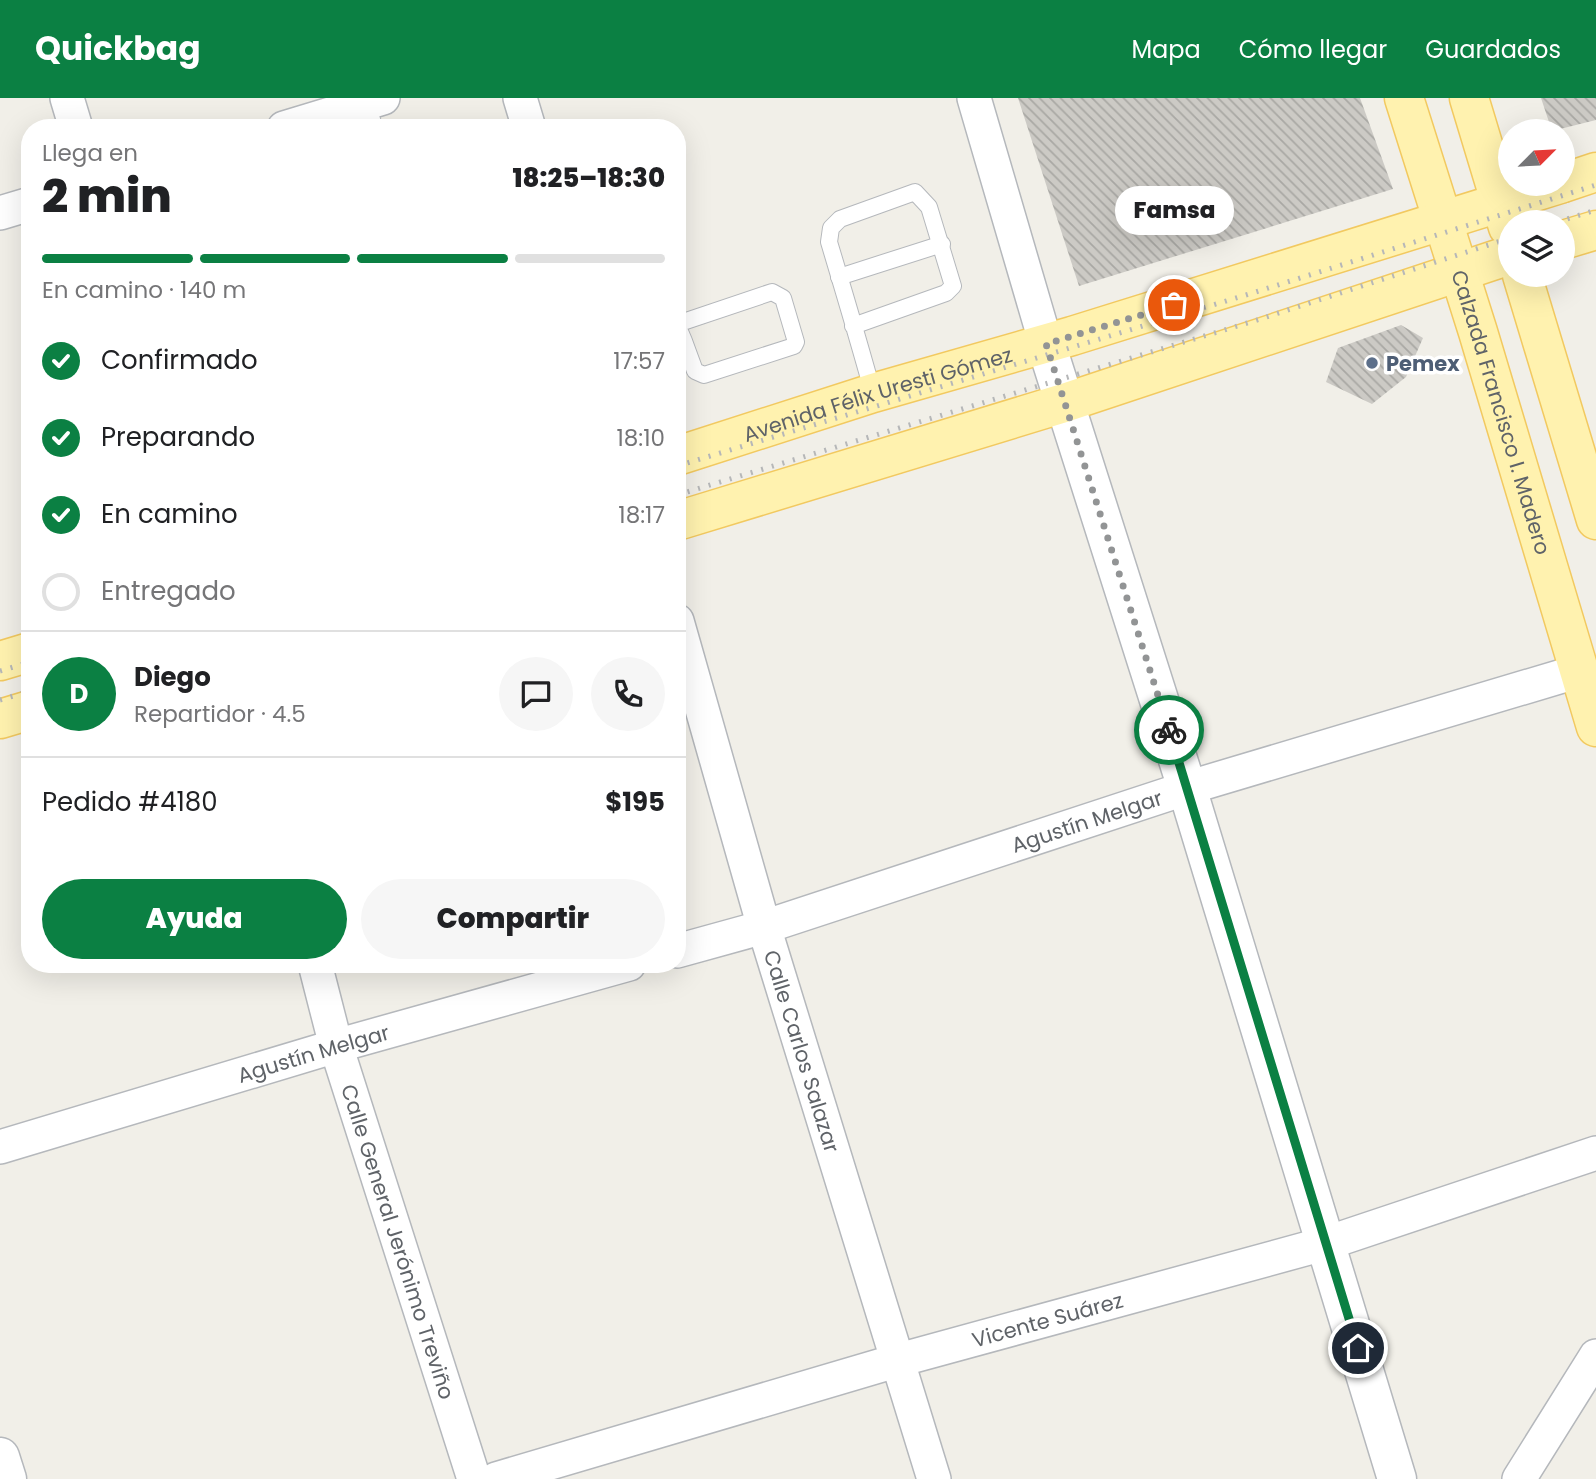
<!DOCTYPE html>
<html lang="es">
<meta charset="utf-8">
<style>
body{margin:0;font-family:Poppins,sans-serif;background:#f6f6f6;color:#202124;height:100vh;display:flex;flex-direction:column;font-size:26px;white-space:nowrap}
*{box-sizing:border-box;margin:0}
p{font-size:23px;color:#757577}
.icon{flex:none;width:38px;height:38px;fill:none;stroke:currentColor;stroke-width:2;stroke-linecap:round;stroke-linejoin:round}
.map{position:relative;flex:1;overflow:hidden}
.side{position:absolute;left:21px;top:21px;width:665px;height:854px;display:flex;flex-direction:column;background:#fff;border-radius:28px;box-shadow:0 7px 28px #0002}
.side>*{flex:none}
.needle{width:46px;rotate:66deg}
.controls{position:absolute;left:1498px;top:21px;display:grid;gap:14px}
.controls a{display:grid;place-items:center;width:77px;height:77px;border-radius:50%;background:#fff;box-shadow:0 7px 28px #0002;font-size:35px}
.pin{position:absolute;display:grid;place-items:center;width:60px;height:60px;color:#fff;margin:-30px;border:4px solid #fff;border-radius:50%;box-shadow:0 2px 7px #0007}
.courier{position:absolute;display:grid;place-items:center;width:70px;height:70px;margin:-35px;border:5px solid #0b8043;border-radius:50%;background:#fff;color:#222;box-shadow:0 2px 9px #0007}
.bubble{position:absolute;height:49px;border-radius:24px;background:#fff;box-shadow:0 7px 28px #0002;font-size:23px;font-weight:800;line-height:49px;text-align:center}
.head em{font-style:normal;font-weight:800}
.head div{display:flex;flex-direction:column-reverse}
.head{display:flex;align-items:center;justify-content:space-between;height:119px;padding:0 21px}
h1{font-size:46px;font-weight:800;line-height:52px}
.bar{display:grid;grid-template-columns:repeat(4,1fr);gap:10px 7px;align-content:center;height:84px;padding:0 21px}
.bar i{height:9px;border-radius:5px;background:#e0e0e0}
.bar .active{background:#0b8043}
.bar p{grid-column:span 4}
.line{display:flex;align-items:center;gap:18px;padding:0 21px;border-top:2px solid #e0e0e0}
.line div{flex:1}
.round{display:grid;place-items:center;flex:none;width:74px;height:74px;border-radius:37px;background:#f6f6f6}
ol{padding:0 21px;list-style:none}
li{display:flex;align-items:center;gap:21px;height:77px}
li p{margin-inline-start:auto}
li .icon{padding:7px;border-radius:50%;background:#0b8043;color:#fff;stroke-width:4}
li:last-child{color:#757577}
li i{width:38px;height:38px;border:4px solid #e0e0e0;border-radius:50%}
.button{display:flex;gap:14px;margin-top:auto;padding:14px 21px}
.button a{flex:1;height:80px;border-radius:42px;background:#0b8043;color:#fff;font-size:28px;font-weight:800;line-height:80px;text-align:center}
.button a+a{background:#f6f6f6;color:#202124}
header{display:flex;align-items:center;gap:42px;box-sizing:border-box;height:98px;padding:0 35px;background:#0b8043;color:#fff}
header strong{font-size:33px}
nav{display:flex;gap:38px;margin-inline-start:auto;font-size:24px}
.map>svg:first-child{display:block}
.building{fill:url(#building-back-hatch)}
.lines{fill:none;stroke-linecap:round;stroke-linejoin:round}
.service-casing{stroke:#b5b8bc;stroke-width:18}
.minor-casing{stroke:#b5b8bc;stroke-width:36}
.tertiary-casing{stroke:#b5b8bc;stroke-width:41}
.primary-casing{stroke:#f2c960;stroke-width:41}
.service{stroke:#fff;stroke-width:16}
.minor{stroke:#fff;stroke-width:33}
.tertiary{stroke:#fff;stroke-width:38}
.primary{stroke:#fff2af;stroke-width:38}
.rail{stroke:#b6b7b8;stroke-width:5;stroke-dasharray:2 9;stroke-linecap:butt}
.done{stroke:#929495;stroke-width:7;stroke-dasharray:0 12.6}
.route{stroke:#0b8043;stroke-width:9}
.service-dot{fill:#5c6f8a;stroke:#fff;stroke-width:2.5}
.labels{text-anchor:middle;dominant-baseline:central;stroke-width:7;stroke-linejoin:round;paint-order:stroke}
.service-label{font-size:21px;font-weight:bold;fill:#4e5e75;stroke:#fff;text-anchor:start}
.street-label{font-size:21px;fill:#5f6368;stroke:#fff}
</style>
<header>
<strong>Quickbag</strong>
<nav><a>Mapa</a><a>Cómo llegar</a><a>Guardados</a></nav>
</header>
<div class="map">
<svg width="1596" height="1381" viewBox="0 0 1596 1381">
<defs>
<pattern id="building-back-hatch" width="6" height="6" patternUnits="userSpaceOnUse" patternTransform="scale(1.75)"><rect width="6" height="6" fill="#cccac5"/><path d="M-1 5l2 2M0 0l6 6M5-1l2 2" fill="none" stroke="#a9a8a4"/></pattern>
</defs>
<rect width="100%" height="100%" fill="#f1efe8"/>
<g class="building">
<polygon points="1018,0 1360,0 1393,91 1079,188"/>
<polygon points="1541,0 1596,0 1596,22 1552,33"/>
<polygon points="1401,227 1423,240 1406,279 1372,306 1326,284 1338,250"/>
</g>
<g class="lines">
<defs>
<g id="service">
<polyline points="366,5 375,30"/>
<polyline points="839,179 942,146"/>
<path d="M853,228L946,195L953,188L929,109L915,94L840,121L831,130L829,144C844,194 859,244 873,295"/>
<polyline points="677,246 684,243 678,229 680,225 772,194 783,200 796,244 794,248 704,277 695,273 684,243"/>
</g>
<g id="minor">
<polyline points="67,0 76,30"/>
<polyline points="520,0 529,30"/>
<polyline points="974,0 1046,246"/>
<polyline points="284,30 383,0"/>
<polyline points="0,115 30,106"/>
<path id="s1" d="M677,523L764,829L934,1381"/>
<path id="s2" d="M677,853L764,829L1187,690L1579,573"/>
<path id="s3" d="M315,866L336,948L474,1381"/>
<path id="s4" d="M0,1049L336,948L629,866"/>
<path id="s5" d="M496,1381L899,1262L1327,1145L1596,1055"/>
<polyline points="1519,1381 1596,1258"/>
</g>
<g id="tertiary">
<polyline points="1046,246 1187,690 1397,1381"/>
<polyline points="0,1359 7,1381"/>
</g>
<g id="primary">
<path id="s6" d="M1404,0L1478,234L1596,629"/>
<polyline points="1469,0 1508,129"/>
<polyline points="1563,85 1596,74"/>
<polyline points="1563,142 1596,132"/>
<polyline points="1522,177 1596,422"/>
<path id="s7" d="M677,358L873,295L1072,238L1560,86"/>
<polyline points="677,423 1064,305 1510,157"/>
<polyline points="0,563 30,554"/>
<polyline points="0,621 30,612"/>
</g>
</defs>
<use href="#service" class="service-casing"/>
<use href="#minor" class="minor-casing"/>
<use href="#tertiary" class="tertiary-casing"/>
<use href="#primary" class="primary-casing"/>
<use href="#service" class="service"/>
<use href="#minor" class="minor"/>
<use href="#tertiary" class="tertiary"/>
<use href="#primary" class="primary"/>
<g class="rail">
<polyline points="1557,124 1596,112"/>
<polyline points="677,368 1246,197 1596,87"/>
<polyline points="677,397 1254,223 1510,140"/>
<polyline points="0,573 30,564"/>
<polyline points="0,602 30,593"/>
</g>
</g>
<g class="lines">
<polyline class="done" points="1169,632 1046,246 1174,207"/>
<polyline class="route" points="1169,632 1358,1250"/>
</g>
<circle class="service-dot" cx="1372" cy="265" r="7"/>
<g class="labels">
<g class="service-label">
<text x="1386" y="265">Pemex</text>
</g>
<g class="street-label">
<text stroke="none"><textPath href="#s7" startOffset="210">Avenida Félix Uresti Gómez</textPath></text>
<text stroke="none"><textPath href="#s6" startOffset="329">Calzada Francisco I. Madero</textPath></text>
<text stroke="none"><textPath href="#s2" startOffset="430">Agustín Melgar</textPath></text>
<text stroke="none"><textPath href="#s1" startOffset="448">Calle Carlos Salazar</textPath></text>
<text stroke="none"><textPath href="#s4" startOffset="327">Agustín Melgar</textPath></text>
<text stroke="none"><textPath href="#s3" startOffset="290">Calle General Jerónimo Treviño</textPath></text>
<text stroke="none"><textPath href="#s5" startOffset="574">Vicente Suárez</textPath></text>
</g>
</g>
</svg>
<div class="controls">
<a><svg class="needle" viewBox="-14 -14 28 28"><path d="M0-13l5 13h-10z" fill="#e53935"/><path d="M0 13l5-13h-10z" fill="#757577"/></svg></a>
<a><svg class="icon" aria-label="layers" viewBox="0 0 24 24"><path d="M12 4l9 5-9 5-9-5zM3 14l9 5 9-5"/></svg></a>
</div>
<div class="pin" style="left:1174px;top:207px;background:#ea580c"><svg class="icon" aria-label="bag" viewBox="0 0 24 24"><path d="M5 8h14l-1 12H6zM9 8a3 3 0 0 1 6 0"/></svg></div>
<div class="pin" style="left:1358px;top:1250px;background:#1f2937"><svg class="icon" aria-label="home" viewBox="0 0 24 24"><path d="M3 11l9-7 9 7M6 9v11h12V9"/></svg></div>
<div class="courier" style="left:1169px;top:632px"><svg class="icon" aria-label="bike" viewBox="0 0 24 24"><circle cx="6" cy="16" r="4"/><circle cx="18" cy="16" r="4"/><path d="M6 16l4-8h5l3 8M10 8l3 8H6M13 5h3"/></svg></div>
<div class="bubble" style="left:1115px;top:88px;width:119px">Famsa</div>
<section class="side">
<div class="head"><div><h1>2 min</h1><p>Llega en</p></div><em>18:25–18:30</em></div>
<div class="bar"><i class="active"></i><i class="active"></i><i class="active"></i><i></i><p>En camino · 140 m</p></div>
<ol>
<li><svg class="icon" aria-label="check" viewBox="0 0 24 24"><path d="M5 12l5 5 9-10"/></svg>Confirmado<p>17:57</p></li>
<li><svg class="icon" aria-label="check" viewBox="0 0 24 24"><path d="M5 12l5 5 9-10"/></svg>Preparando<p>18:10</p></li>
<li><svg class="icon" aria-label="check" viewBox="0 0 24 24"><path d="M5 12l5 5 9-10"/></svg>En camino<p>18:17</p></li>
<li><i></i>Entregado</li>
</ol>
<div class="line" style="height:126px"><b class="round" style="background:#0b8043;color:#fff">D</b><div><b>Diego</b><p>Repartidor · 4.5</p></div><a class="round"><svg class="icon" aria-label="chat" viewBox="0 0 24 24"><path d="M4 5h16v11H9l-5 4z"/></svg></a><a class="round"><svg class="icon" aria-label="phone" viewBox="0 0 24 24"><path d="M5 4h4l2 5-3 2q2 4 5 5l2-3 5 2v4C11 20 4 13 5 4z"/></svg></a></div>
<div class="line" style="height:91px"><div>Pedido #4180</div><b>$195</b></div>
<div class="button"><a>Ayuda</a><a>Compartir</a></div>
</section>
</div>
